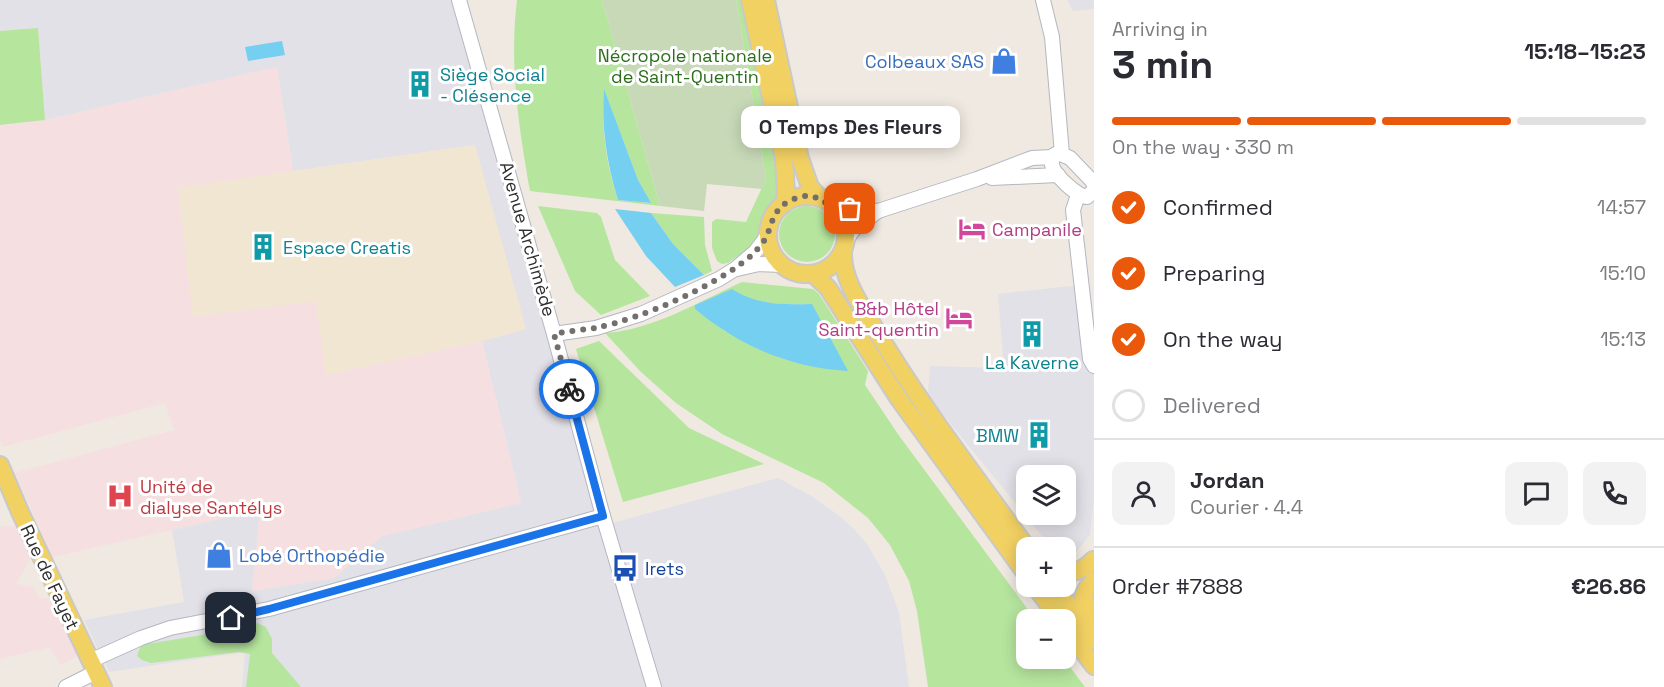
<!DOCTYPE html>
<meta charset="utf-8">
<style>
body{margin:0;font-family:"Space Grotesk",sans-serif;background:#f2f2f3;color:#2b2b33;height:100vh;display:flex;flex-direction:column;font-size:22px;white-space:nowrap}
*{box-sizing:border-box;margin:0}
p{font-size:20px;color:#7c7c81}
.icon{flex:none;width:33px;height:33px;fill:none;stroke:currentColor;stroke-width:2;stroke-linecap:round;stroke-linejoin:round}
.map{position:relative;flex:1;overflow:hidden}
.panel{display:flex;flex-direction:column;background:#fff;width:570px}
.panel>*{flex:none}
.fabs{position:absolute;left:1016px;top:465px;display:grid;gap:12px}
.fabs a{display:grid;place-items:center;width:60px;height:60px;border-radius:12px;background:#fff;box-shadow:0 3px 15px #0003;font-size:30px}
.pin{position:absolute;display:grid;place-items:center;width:51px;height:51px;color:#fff;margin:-26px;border-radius:12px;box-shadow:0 3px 9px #0006}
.courier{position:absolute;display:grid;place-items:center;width:60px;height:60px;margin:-30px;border:4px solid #1a73e8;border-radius:50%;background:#fff;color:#222;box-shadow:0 2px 8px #0007}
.bubble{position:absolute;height:42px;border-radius:12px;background:#fff;box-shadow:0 3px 15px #0003;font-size:20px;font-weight:700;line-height:42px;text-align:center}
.overview em{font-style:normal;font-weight:700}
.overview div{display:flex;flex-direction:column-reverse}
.overview{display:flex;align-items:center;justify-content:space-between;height:102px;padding:0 18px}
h1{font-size:39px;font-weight:700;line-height:45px}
.bar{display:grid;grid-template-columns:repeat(4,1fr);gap:9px 6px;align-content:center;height:72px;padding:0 18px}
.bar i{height:8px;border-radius:4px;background:#e1e1e2}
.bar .current{background:#ea580c}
.bar p{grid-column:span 4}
.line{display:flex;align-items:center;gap:15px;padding:0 18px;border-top:2px solid #e1e1e2}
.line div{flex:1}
.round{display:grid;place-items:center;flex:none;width:63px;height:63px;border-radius:12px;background:#f2f2f3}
ol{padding:0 18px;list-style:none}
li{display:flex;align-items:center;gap:18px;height:66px}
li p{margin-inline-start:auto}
li .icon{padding:6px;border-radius:50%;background:#ea580c;color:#fff;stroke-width:4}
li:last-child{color:#7c7c81}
li i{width:33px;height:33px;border:3px solid #e1e1e2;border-radius:50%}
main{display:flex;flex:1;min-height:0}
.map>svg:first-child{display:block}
.industrial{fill:#e3e1e8;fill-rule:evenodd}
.education{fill:#f0e6d1}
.medical{fill:#f5dfe0}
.green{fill:#b6e59e;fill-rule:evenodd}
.cemetery{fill:#c8d9b8}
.water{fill:#75cff0}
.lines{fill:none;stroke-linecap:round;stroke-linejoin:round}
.minor-casing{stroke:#b4b7c1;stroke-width:16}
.major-casing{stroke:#c9c9c9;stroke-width:20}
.minor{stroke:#fff;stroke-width:14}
.major{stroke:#f2d163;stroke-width:16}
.done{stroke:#726f6d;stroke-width:6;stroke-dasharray:0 10.8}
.route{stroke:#1a73e8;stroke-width:8}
.labels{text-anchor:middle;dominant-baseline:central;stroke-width:6;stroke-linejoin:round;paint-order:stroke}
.park-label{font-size:18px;fill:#2c6e1b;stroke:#fff}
.shop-label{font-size:18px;fill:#366cbe;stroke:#fff;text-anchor:end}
.culture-label{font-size:18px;fill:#0d838f;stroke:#fff;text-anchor:start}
.hotel-label{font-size:18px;fill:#b23c85;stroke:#fff;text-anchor:start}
.street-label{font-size:18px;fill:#2e2e2e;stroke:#fff}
.health-label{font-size:18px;fill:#be3a42;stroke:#fff;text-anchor:start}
.transit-label{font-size:18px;fill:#164399;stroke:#fff;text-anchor:start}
</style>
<main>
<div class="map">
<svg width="1094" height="687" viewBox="0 0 1094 687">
<rect width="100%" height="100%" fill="#efe9e1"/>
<g class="industrial">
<polygon points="0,0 463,0 612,523 778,478 813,497 841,517 855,530 867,544 884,573 899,612 909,687 242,687 245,652 109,672 84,620 184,602 172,530 260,510 252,591 334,578 382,536 521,503 482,341 525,329 474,145 293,171 277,67 45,120 38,29 0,31"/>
<polygon points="1067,0 1094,0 1094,9 1073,11"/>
<path d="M1090,284L1094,328V501L1090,535L1066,565L1065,548L1051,547L928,396L930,366L1004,368L998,294ZM1026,476H1065V514H1026Z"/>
</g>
<polygon class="education" points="475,145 526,329 482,341 325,375 193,317 177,188"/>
<g class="medical">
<polygon points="277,67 293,171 178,188 193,317 316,301 326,375 482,341 521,503 382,536 334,578 252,591 260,510 52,557 15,473 174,430 165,403 3,447 0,439 0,126 45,120"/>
<polygon points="16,526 31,557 16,584 33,587 40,599 52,597 79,655 61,665 50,647 0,659 0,527"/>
</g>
<g class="green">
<path d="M517,0H602L660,206L530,191C519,128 509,65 517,0ZM604,90L638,180L650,203L618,200C606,164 601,127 604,90Z"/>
<polygon points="736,0 743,0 776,152 778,190 776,196 764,215 758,239 752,246 728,263 722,264 717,261 712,248 712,222 716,219 746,222 766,179"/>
<polygon points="38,28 45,120 0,125 0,31"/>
<circle cx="807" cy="234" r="28"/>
<polygon points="538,206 597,213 601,217 615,260 650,296 601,315 575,291"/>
<polygon points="651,213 704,217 705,245 712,271 704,275 673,244"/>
<path d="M742,282L813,289L819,294L868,371L865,385L900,437L1035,619L1026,620V658L1064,659L1085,687H928L917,611L909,581L890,545L868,518L824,483L722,434L676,403L641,372L605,333C653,330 698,302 742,282ZM732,290C757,305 783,305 812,304L726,332L695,309V305Z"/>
<polygon points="599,341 689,428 764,464 623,502 576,349"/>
<polygon points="257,623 266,627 272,639 272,653 301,687 246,687 250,654 239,652 151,663 142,660 137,656 141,645 251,627"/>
</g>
<polygon class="cemetery" points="602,0 736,0 766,179 762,189 707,184 704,211 660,206"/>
<g class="water">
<polygon points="282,41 285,55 248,61 245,47"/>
<path d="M604,89L638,180L651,203L618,200C607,164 601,127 604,89Z"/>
<polygon points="615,209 651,213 673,244 704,275 675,287 646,256"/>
<path d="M732,289C757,305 783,305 812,304L848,371C791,368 739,346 695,309V305Z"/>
</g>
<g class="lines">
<defs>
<g id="minor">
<polyline points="459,0 554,334 603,516 654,687"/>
<polyline points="1043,0 1052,37 1062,154"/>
<polyline points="992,178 1058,175"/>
<path d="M1094,186L1093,182L1070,158L1058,153L1054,155C1053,159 1051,160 1052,165C1054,175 1078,197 1087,197L1094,190"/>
<polyline points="1078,195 1073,210 1090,359 1094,366"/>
<polyline points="834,207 878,211"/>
<polyline points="847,239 853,230 878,211 977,179 1032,158 1053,157"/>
<polyline points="737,269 759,264 782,265"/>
<polyline points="554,334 596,328 641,314 719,279 735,269 755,252 768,235"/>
<polyline points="90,661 141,638 170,628 269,609 603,516"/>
<polyline points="66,687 96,672"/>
</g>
<g id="major">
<polyline points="750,0 784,159 786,192 784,204"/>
<polyline points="766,0 800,158 810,187 820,198"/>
<circle cx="807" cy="235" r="39"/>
<path d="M843,252C842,281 863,308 877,332C922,407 975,476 1027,548"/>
<polyline points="813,274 828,288 899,399 1026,574"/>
<polyline points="0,465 20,512 103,687"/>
<path d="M1065,571C1077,574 1085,568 1093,560"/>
<polyline points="1094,580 1087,588 1083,597 1094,618"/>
<polyline points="1035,586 1060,620"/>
<polyline points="1055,586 1094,640"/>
<polyline points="1065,627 1094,666"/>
</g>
</defs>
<use href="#minor" class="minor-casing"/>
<use href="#major" class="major-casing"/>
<use href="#minor" class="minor"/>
<use href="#major" class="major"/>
</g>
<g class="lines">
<path class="done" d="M569,389L554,334C568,331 582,330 595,328C641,319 718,285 752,255C757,250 766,240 768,233C773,218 777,205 794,199C816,190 820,203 837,207C841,208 846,208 850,209"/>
<polyline class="route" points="231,618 269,609 603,516 569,389"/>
</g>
<defs>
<symbol id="shop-bare" viewBox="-9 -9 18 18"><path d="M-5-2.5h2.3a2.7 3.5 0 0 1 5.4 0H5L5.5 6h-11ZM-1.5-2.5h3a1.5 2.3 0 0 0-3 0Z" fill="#3f7fe0" stroke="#fff" stroke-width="2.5" paint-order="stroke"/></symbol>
<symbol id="building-bare" viewBox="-9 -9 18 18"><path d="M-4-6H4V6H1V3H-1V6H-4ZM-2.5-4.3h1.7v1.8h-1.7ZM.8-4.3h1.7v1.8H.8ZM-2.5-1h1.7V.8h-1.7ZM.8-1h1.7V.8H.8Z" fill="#0f9aa8" stroke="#fff" stroke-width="2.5" paint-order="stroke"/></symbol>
<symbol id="hotel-bare" viewBox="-9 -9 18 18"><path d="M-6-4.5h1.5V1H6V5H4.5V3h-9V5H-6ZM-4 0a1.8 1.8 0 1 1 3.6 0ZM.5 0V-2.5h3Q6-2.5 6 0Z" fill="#d1479c" stroke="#fff" stroke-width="2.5" paint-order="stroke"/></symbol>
<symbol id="hospital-bare" viewBox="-9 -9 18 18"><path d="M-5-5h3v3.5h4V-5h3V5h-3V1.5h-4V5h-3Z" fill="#e0444e" stroke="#fff" stroke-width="2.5" paint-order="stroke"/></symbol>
<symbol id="bus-bare" viewBox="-9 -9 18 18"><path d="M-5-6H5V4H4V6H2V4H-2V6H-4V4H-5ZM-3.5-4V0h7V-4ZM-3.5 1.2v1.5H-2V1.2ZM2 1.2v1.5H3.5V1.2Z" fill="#1a4fb4" stroke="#fff" stroke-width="2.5" paint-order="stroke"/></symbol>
</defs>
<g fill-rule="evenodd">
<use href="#shop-bare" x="985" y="42" width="38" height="38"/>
<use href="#building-bare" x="401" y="65" width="38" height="38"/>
<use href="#hotel-bare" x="953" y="210" width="38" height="38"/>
<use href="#building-bare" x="244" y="228" width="38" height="38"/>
<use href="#hotel-bare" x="940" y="299" width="38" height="38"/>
<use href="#building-bare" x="1013" y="315" width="38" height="38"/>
<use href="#building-bare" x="1020" y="416" width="38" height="38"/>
<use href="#hospital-bare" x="101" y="477" width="38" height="38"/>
<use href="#shop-bare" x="200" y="536" width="38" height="38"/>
<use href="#bus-bare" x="606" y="549" width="38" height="38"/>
</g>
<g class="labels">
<g class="park-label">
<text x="685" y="55">Nécropole nationale<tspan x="685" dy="21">de Saint-Quentin</tspan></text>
</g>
<g class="shop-label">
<text x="984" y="61">Colbeaux SAS</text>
<text x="239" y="555" text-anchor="start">Lobé Orthopédie</text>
</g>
<g class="culture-label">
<text x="440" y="74">Siège Social<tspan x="440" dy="21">- Clésence</tspan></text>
<text x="283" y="247">Espace Creatis</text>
<text x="1032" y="362" text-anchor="middle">La Kaverne</text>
<text x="1019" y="435" text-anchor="end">BMW</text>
</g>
<g class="hotel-label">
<text x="992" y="229">Campanile</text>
<text x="939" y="308" text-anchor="end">B&amp;b Hôtel<tspan x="939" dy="21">Saint-quentin</tspan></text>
</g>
<g class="street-label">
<text transform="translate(528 239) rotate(74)">Avenue Archimède</text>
<text transform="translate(50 577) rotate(65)">Rue de Fayet</text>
</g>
<g class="health-label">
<text x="140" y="486">Unité de<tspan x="140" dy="21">dialyse Santélys</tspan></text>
</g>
<g class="transit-label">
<text x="645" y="568">Irets</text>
</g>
</g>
</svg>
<div class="fabs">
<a><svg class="icon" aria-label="layers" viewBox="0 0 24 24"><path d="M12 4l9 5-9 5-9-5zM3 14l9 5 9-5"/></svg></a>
<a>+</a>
<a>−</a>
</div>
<div class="pin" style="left:850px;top:209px;background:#ea580c"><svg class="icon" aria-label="bag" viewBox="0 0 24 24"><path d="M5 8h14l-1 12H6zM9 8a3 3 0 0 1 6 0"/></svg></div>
<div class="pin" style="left:231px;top:618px;background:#1f2937"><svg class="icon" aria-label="home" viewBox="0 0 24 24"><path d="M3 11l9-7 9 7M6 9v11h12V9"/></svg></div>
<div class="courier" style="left:569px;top:389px"><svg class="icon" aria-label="bike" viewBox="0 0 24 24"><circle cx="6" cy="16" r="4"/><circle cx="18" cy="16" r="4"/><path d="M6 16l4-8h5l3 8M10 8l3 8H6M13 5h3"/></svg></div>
<div class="bubble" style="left:741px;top:106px;width:219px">O Temps Des Fleurs</div>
</div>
<section class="panel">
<div class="overview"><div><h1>3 min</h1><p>Arriving in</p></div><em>15:18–15:23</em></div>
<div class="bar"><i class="current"></i><i class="current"></i><i class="current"></i><i></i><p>On the way · 330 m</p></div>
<ol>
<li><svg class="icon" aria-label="check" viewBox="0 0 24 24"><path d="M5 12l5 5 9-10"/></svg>Confirmed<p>14:57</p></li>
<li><svg class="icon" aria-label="check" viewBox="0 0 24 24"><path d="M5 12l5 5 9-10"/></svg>Preparing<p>15:10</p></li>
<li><svg class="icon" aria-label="check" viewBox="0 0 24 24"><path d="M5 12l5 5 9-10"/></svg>On the way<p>15:13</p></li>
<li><i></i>Delivered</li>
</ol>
<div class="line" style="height:108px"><a class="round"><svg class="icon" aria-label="person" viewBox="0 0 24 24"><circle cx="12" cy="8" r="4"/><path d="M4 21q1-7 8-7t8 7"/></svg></a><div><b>Jordan</b><p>Courier · 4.4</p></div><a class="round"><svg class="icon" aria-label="chat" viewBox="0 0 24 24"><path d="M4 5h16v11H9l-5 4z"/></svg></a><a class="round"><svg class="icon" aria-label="phone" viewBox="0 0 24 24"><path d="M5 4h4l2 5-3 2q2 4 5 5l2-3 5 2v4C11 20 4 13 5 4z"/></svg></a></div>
<div class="line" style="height:78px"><div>Order #7888</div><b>€26.86</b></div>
</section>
</main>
